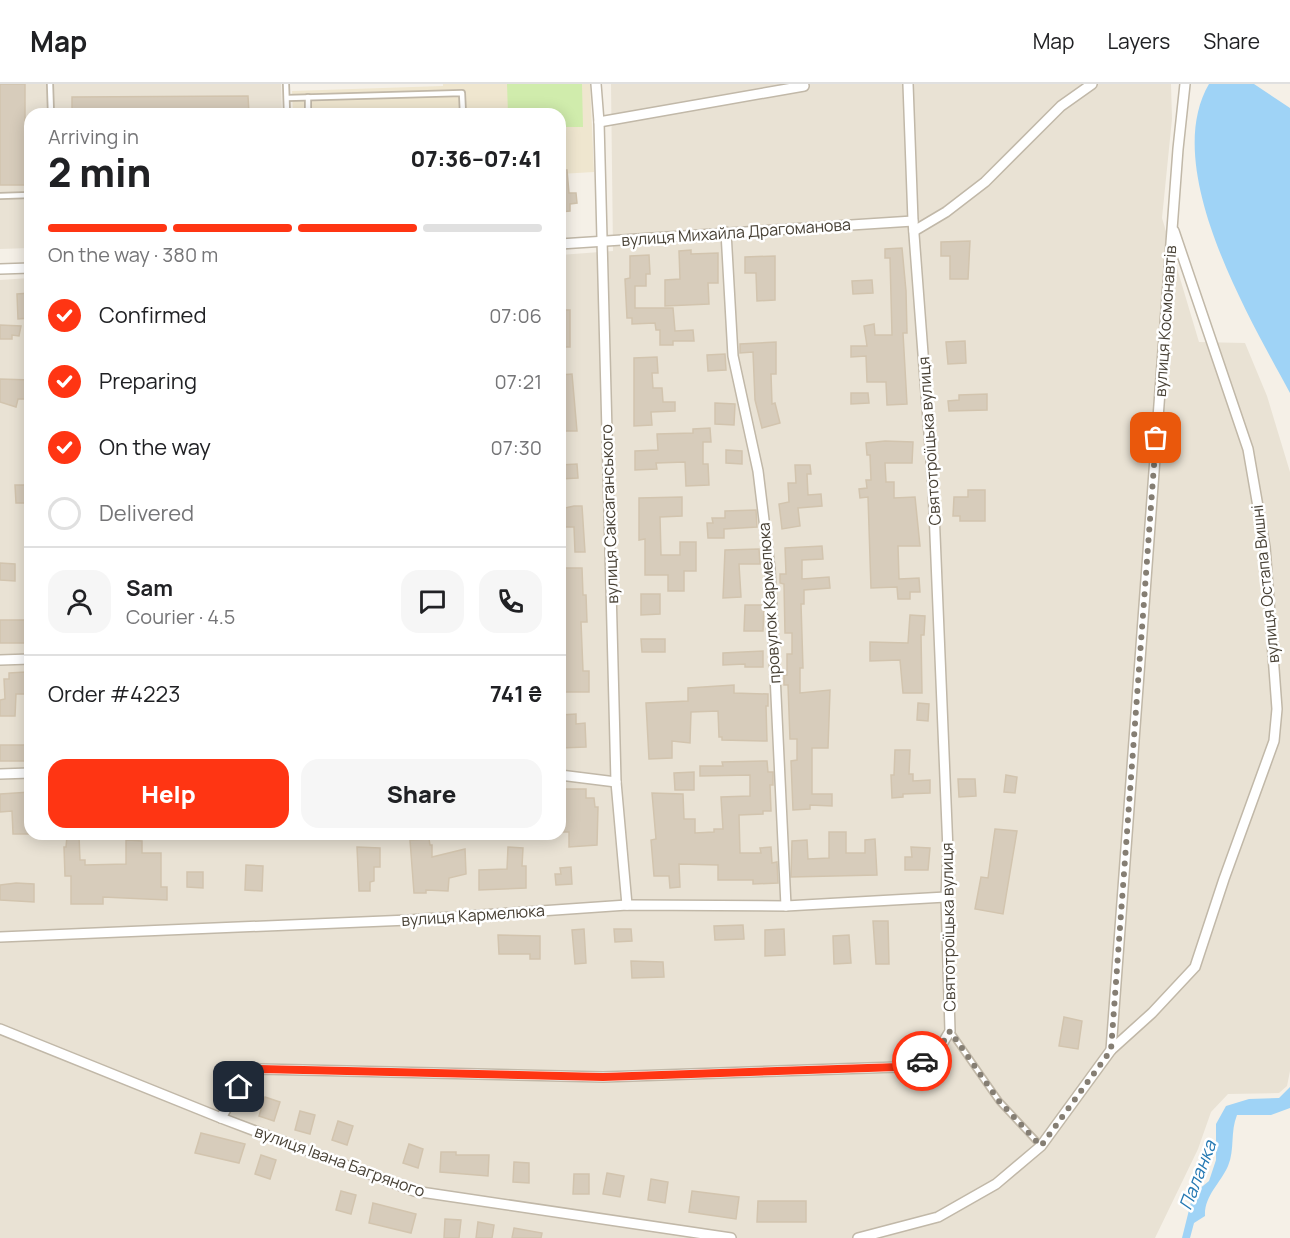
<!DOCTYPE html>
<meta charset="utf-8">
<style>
body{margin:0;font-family:Manrope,sans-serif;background:#f6f6f6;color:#202124;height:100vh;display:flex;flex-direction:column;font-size:22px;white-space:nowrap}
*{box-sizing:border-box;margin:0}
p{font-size:20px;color:#757577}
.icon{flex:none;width:33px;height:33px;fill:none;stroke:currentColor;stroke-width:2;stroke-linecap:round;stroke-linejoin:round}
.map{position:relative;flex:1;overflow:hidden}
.panel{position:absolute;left:24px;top:24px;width:542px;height:732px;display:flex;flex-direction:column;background:#fff;border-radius:18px;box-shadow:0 3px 15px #0003}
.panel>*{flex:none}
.pin{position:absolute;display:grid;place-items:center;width:51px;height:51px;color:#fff;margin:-26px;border-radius:12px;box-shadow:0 3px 9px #0006}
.courier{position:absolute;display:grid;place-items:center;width:60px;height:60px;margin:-30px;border:4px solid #ff3513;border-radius:50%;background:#fff;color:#222;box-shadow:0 2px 8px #0007}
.head em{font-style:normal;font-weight:800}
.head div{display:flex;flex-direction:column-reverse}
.head{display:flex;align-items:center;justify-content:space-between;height:102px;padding:0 24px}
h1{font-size:39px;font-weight:800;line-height:45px}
.bar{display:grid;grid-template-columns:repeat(4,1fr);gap:9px 6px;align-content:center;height:72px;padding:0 24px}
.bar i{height:8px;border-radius:4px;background:#e0e0e0}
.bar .selected{background:#ff3513}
.bar p{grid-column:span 4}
.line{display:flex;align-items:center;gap:15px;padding:0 24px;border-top:2px solid #e0e0e0}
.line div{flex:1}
.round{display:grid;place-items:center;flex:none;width:63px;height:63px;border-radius:18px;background:#f6f6f6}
ol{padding:0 24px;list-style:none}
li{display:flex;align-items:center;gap:18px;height:66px}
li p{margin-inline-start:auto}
li .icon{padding:6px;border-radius:50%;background:#ff3513;color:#fff;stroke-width:4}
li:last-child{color:#757577}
li i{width:33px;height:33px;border:3px solid #e0e0e0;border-radius:50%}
.cta{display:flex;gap:12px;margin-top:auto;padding:12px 24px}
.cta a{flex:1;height:69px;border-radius:18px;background:#ff3513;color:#fff;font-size:24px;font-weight:800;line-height:69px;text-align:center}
.cta a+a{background:#f6f6f6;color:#202124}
header{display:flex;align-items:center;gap:36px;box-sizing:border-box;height:84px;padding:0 30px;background:#fff;border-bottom:2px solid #e0e0e0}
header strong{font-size:28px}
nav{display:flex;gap:33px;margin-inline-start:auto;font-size:21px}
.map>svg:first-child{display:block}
.residential{fill:#e9e2d4}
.education{fill:#efe6cf}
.green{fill:#d0ecac}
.water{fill:#9fd3f6}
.building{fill:#d7ccbb;stroke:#d2c4ae;stroke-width:1.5}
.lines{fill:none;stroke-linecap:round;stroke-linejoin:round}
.lane-casing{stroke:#c1b8a8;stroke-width:8}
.street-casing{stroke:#c1b8a8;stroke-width:12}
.lane{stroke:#fff;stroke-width:4.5}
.street{stroke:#fff;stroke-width:9}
.done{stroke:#857e73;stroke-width:6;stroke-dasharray:0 10.8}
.route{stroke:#ff3513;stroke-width:8}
.labels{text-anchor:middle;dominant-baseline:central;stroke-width:5;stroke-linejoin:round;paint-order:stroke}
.street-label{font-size:16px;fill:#484135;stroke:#fff}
.water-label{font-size:18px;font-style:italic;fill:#2579b3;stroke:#fff}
</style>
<header>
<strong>Map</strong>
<nav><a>Map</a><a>Layers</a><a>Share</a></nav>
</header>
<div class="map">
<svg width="1290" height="1154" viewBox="0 0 1290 1154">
<rect width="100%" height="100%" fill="#f5f0e7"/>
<g class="residential">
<polygon points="0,0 281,0 282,30 30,30 30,164 0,165"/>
<polygon points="611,0 1171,0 1172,35 1162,134 1199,258 1245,259 1267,312 1290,388 1290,987 1287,1002 1279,1009 1228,1010 1211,1028 1198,1065 1155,1154 0,1154 0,196 30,194 30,750 560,750 560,171 613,167"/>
</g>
<polygon class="education" points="443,0 590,0 594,88 560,90 560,30 293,30 292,7 443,2"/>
<polygon class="green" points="507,0 582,0 583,43 560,43 560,30 508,30"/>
<g class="water">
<path d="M1209,0H1254L1290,24V309C1249,233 1160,84 1209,0Z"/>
<path d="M1290,1003V1024L1271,1031H1237C1230,1048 1235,1065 1228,1082C1220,1100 1204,1112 1205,1132L1194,1139L1190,1154H1182L1191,1118L1198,1106L1209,1097L1216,1076V1040L1226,1022L1249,1015L1279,1014Z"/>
</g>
<g class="building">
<rect x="0" y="0" width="25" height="101"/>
<polygon points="248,12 249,30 72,30 72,13"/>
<polygon points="560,86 567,86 569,109 576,109 577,119 570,120 570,127 560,128"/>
<polygon points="970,157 968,195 950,195 950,172 941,172 941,158"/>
<polygon points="902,164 906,207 907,249 903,249 907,320 887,321 886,298 867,298 866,272 851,273 851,262 867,262 864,242 874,240 875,251 892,251 890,174 885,174 885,165"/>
<polygon points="691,166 691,170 718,169 718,199 708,199 709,220 665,222 665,196 680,195 679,167"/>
<polygon points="649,171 650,190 646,190 646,202 635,202 635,224 673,224 675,247 693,246 694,257 673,257 673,261 660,261 660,246 656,246 655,239 632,240 632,234 627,234 625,195 630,194 630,172"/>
<polygon points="775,172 775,216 757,217 756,189 745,189 745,173"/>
<polygon points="872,196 873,209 853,210 852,197"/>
<polygon points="30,209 30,234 18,235 17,210"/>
<rect x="560" y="226" width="10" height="37"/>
<polygon points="0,241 21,242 19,252 12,251 12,255 0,255"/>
<polygon points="965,257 966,279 948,280 946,258"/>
<polygon points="776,258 776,290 771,290 772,320 775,319 780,339 762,344 755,316 753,268 740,269 740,260"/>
<polygon points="725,270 726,286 708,287 707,271"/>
<polygon points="657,273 658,289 652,289 653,304 662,304 663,318 675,318 675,327 651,328 652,341 634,342 634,274"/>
<polygon points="572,290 577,347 560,347 560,291"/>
<polygon points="0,295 30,296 30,315 18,315 16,323 0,318"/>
<polygon points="851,309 868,309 869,319 851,320"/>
<polygon points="987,310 987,326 949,327 948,317 959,316 959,311"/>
<polygon points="715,319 735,320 734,341 715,340"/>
<polygon points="710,344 711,358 703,358 703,380 708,380 709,401 686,402 685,378 656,379 657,385 635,386 635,367 658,366 657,350 693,349 693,345"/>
<polygon points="885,357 913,358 912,379 885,379 886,398 894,398 894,414 915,413 920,462 898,462 899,495 919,494 920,508 910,508 910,515 898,515 897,503 871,504 868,413 860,414 859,405 867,404 866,396 871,396 870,371 867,371 866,359"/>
<polygon points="726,366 742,367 742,380 726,379"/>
<polygon points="577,380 578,394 560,395 560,381"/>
<polygon points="795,381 810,381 811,390 807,390 808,411 821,410 822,422 798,424 800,442 782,445 779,420 789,418 788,399 796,399"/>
<polygon points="15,401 30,401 30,419 16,419"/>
<polygon points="968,406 985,406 985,437 960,437 960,432 953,432 954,413 968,413"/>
<polygon points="682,413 682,432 660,433 661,471 680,471 680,458 696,458 696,487 684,487 684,507 668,507 668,491 645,491 645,455 639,456 639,414"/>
<polygon points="574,422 582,422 585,468 575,468 574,443 563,443 563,440 560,440 560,425"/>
<polygon points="756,426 757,443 724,445 724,454 708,454 707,439 713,439 712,434 725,434 725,427"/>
<polygon points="822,462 823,475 802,476 802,495 829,493 830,504 804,506 804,520 801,520 803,584 800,584 800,609 830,606 828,664 812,664 812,710 832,710 832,722 810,721 810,725 793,726 791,677 797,676 797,655 790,655 788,601 784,601 784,591 787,591 787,570 792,570 792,549 785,549 784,500 780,499 780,490 786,490 785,464"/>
<polygon points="759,465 760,480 739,480 741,513 723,514 725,466"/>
<polygon points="0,479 15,480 15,497 0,496"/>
<polygon points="564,484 582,484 583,511 586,511 587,538 581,538 583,587 589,587 589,608 560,608 560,556 565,556"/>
<polygon points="641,510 660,510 660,530 641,531"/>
<polygon points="745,521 764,521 763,547 744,547"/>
<polygon points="910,531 925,532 924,551 921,551 922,609 903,609 900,576 870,577 870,558 908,559"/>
<rect x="0" y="536" width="30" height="23"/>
<polygon points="641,555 665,555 665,568 642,568"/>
<polygon points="763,567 763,583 745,583 745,580 723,581 723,569"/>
<polygon points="26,588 27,610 16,610 15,632 0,632 0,616 5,615 4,595 9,595 9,589"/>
<polygon points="734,601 734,609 768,610 768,622 766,622 767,657 722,656 722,653 719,653 718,627 691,628 690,659 672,657 672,674 649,675 646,619 688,617 688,604"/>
<polygon points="918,619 929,620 928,637 917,636"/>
<polygon points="576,630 576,640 585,639 586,663 560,664 560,631"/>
<rect x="0" y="661" width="30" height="16"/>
<polygon points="895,666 910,666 909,690 913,690 913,697 930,696 930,709 903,710 903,713 892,714 891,691 894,691"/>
<polygon points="767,677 768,688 773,688 773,701 770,701 771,727 763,727 763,730 739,731 740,769 761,769 760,764 771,763 772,779 777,778 778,799 753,800 753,796 718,796 718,781 679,780 680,803 670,804 669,792 654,792 651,756 656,755 652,709 683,710 684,735 695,735 695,749 714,748 714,745 723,745 721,713 750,712 750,691 700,692 700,682 723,682 722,678"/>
<polygon points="694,688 694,706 675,706 674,689"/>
<polygon points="1006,691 1017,693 1015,709 1004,708"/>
<polygon points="958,695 975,695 976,712 959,713"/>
<polygon points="560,705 586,705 586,714 594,714 595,723 598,723 597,761 569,763 569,748 560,748"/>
<polygon points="30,708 30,750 13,750 12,727 0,728 0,710"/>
<polygon points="995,745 1017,747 1003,830 975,825 981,793 988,794"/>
<polygon points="829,748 846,748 846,769 865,769 865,756 875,755 877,791 791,793 792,757 807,756 808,775 829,774"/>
<polygon points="67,752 79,752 80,776 85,776 85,781 126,780 126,756 142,757 142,769 161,769 161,803 167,803 167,816 103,813 103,820 71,820 71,792 65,792 64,763 66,763"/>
<polygon points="429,755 430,761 432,761 432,773 465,765 466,790 449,794 448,807 426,806 426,809 414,809 410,756"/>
<polygon points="357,763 380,764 380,783 374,783 374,797 370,798 370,807 359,807"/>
<polygon points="508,763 523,764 522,782 526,782 526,804 479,806 479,786 507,785"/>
<polygon points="911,763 930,764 928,786 905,786 905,773 912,773"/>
<polygon points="246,781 263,782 262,807 245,806"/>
<polygon points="571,783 572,800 556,801 555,790 561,790 560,784"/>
<polygon points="187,788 203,788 203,804 187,803"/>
<polygon points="16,799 34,800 34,818 0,816 0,801"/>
<polygon points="873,837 888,837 889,880 876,880"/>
<polygon points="743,841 744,855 715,856 714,842"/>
<polygon points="584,845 586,879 575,880 572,846"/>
<polygon points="614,845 631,845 632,857 615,858"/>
<polygon points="784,845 785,871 765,872 765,846"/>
<polygon points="498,851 540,852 540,875 530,875 530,870 499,870"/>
<polygon points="849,851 851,879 834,880 833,852"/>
<polygon points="631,877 663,878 664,893 632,894"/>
<polygon points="1064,933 1082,937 1078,965 1059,962"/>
<polygon points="265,1013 280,1018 274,1037 259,1032"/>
<polygon points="300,1027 315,1031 310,1050 295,1046"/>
<polygon points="338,1037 353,1042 347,1061 332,1056"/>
<polygon points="201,1049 245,1060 239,1079 195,1069"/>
<polygon points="409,1060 423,1065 418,1084 403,1079"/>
<polygon points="441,1068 456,1068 456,1071 489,1071 488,1092 440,1088"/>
<polygon points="261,1071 276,1076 270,1095 255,1090"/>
<polygon points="514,1078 529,1079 529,1099 513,1098"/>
<polygon points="607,1089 624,1092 620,1113 603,1110"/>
<polygon points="574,1090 589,1090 589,1110 573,1110"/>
<polygon points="651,1095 668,1098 665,1119 648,1116"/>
<polygon points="341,1107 356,1111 351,1130 336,1126"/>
<polygon points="692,1107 739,1113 736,1135 689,1128"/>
<polygon points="758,1117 806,1117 806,1138 757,1138"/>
<polygon points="373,1119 416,1130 411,1149 369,1139"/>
<polygon points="445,1135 461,1136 459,1154 444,1154"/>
<polygon points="478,1138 494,1141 492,1154 476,1154"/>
<polygon points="514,1144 542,1149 541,1154 512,1154"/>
</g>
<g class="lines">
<defs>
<g id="lane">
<polyline points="50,0 51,30"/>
<polyline points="286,0 287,30"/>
<polyline points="308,13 308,30"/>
<polyline points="287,14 462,9 463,30"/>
<polyline points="0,112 30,111"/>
<polyline points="950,947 999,1017 1041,1062"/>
</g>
<g id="street">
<polyline points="596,0 599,38 616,698 627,821"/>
<polyline points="599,38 804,2"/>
<polyline points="914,147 946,128 985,98 1061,22 1092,0"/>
<polyline points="726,148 733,272 758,387 770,485 786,822"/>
<polyline points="560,160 913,137"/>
<polyline points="0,185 30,184"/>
<polyline points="0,576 30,575"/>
<polyline points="0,690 30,689"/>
<polyline points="560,691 616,698"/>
<polyline points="0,853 409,836 627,821 786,822 946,813"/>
<polyline points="0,945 221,1034 414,1107 731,1154"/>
<polyline points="1111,966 1152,929 1195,883 1224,795 1274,657 1277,625 1265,463 1248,365 1174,147"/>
<polyline points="221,1034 245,991 260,985 603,993 898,983 933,975 950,947 946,813 948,767 933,402 913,137 908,0"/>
<polyline points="858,1154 938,1133 996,1100 1041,1062 1111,966 1178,65 1185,0"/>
</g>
</defs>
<use href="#lane" class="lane-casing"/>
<use href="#street" class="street-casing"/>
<use href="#lane" class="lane"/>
<use href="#street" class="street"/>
</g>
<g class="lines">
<polyline class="done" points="922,977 933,975 950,947 999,1017 1041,1062 1111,966 1156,354"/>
<polyline class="route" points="239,1003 245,991 260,985 603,993 898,983 922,977"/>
</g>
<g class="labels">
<g class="street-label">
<text transform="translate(736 148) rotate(-4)">вулиця Михайла Драгоманова</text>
<text transform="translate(1165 237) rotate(-86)">вулиця Космонавтів</text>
<text transform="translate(929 357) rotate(-94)">Святотроїцька вулиця</text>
<text transform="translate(609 430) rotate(-92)">вулиця Саксаганського</text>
<text transform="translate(1265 500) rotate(-96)">вулиця Остапа Вишні</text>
<text transform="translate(769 519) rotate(-94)">провулок Кармелюка</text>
<text transform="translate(473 831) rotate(-4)">вулиця Кармелюка</text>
<text transform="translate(948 843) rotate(-91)">Святотроїцька вулиця</text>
<text transform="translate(340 1077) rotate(20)">вулиця Івана Багряного</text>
</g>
<g class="water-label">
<text transform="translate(1197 1091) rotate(-69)">Паланка</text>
</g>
</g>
</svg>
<div class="pin" style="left:1156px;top:354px;background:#ea580c"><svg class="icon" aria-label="bag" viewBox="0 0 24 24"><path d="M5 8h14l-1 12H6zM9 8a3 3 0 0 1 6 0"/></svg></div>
<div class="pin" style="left:239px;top:1003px;background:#1f2937"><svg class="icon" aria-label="home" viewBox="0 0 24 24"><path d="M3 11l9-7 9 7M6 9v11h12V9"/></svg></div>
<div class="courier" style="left:922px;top:977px"><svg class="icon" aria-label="car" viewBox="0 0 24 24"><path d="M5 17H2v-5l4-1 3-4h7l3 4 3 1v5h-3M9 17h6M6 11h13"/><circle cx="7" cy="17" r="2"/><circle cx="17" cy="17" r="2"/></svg></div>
<section class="panel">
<div class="head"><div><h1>2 min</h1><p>Arriving in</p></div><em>07:36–07:41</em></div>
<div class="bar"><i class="selected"></i><i class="selected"></i><i class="selected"></i><i></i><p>On the way · 380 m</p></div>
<ol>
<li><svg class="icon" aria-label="check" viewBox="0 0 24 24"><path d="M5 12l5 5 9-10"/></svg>Confirmed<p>07:06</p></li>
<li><svg class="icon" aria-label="check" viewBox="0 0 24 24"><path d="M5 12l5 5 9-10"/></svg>Preparing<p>07:21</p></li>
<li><svg class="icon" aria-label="check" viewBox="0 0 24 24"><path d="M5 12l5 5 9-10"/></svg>On the way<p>07:30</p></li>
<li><i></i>Delivered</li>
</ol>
<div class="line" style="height:108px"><a class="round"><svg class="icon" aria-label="person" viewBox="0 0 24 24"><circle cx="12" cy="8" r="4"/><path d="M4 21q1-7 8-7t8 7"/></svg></a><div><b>Sam</b><p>Courier · 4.5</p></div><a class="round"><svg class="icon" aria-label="chat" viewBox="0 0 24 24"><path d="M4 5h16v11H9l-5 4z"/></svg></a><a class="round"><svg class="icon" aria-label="phone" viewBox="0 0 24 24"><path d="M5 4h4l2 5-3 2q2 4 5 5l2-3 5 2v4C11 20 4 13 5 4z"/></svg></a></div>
<div class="line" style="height:78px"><div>Order #4223</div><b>741 ₴</b></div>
<div class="cta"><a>Help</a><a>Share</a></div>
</section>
</div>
